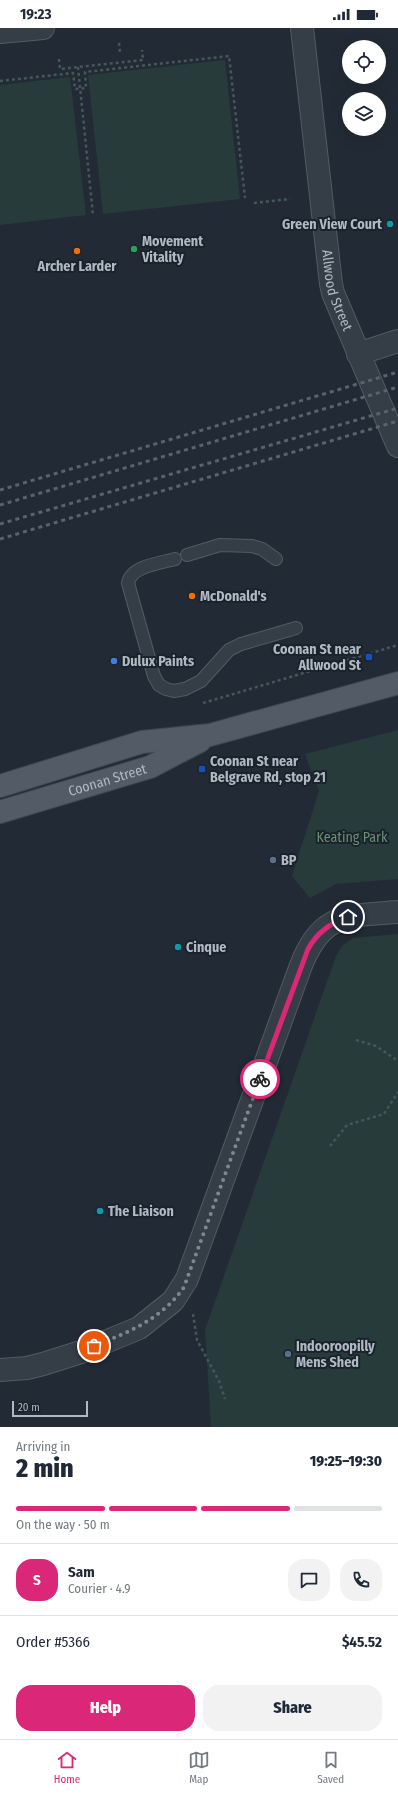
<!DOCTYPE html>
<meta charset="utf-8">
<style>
body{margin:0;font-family:"Fira Sans Condensed",sans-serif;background:#f2f2f3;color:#1f2937;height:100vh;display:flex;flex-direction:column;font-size:15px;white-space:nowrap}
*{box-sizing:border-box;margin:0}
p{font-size:13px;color:#747a83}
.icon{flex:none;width:22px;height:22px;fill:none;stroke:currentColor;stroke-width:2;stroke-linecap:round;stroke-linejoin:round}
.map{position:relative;height:1399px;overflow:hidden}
.panel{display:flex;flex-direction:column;background:#fff;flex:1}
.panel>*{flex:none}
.tools{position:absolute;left:342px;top:12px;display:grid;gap:8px}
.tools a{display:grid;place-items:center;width:44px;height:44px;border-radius:50%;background:#fff;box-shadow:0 4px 16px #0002;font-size:20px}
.scale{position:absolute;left:12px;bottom:10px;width:76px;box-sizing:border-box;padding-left:4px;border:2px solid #afb8c3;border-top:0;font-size:11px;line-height:14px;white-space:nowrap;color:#afb8c3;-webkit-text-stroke:3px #1a222b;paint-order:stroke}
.pin{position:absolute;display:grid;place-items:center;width:34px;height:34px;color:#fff;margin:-17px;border:2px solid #fff;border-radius:50%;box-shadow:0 1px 4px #0007}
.courier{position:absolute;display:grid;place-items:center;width:40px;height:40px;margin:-20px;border:3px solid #db2777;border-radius:50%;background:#fff;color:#222;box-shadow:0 1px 5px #0007}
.head em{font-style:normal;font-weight:800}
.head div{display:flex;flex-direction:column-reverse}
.head{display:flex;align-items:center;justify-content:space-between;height:68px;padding:0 16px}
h1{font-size:26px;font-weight:800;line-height:30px}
.bar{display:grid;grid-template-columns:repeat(4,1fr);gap:6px 4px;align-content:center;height:48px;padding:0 16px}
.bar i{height:5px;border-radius:3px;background:#e0e1e3}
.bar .current{background:#db2777}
.bar p{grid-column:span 4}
.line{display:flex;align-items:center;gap:10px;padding:0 16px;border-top:1px solid #e0e1e3}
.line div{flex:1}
.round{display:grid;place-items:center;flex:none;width:42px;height:42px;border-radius:16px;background:#f2f2f3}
.action{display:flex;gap:8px;margin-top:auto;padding:8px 16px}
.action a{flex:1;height:46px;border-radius:16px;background:#db2777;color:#fff;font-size:16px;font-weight:800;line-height:46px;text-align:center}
.action a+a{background:#f2f2f3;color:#1f2937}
.status{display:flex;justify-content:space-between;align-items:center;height:28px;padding:0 20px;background:#fff;direction:ltr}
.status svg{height:11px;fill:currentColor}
.dock{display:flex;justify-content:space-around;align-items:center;height:56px;border-top:1px solid #e0e1e3;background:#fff;font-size:11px;color:#747a83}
.dock a{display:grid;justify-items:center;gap:2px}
.dock .current{color:#db2777}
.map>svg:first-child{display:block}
.green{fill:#273b3a}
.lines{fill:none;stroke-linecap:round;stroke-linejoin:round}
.service-casing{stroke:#525b64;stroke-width:14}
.minor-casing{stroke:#525b64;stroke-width:24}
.primary-casing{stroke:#3e4650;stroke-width:24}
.path{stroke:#455758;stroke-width:2.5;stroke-dasharray:3 3;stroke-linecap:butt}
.service{stroke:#353d46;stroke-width:12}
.minor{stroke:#353d46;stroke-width:22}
.primary{stroke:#535c66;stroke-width:22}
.rail{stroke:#59636f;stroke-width:3;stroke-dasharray:4 4;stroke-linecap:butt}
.done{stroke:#7e8791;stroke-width:4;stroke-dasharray:0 7.2}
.route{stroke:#db2777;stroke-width:5}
.culture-dot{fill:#0f9aa8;stroke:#1a222b;stroke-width:1.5}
.leisure-dot{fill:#2e9e5b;stroke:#1a222b;stroke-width:1.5}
.food-dot{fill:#e8710a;stroke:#1a222b;stroke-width:1.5}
.transit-dot{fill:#1a4fb4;stroke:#1a222b;stroke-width:1.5}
.shop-dot{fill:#3f7fe0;stroke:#1a222b;stroke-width:1.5}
.service-dot{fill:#5c6f8a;stroke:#1a222b;stroke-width:1.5}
.labels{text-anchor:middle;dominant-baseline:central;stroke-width:4;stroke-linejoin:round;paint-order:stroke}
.poi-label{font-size:14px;font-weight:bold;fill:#afb8c3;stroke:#1a222b;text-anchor:start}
.street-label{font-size:14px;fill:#afb8c3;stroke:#1a222b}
.park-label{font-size:14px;fill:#699170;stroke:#1a222b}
</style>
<div class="status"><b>19:23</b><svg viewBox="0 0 49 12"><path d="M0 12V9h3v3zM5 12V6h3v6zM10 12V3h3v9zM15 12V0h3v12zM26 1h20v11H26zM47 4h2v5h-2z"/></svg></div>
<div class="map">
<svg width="398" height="1399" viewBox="0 0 398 1399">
<rect width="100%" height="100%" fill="#222b35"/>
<g class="green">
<polygon points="225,32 240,171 103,186 88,47"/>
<polygon points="70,49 86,187 0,197 0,57"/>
<polygon points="398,702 398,851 336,856 310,870 292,848 319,763 305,726"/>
<polygon points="398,906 398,1399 211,1399 205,1302 336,928 342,918 353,910"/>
</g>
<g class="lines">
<defs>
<g id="service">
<polyline points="187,527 220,517 252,518 262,521 276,531"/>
<path d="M175,531C161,535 131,538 128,555L154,648L159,657L166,661L174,663L185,661L201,653L229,622L241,616L296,600"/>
</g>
<g id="minor">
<path id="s1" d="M302,0L331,256L333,265L398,418"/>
<polyline points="0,4 43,0"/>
<polyline points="358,326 398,313"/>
<path d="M0,1342L27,1340L43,1336L81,1324L139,1300L173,1273L187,1251L300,940C321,885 345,888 398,884"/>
</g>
<g id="primary">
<polyline points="0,758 142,714 210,707 398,655"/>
<path id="s2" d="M0,784L150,739L200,713"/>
</g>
</defs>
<use href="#service" class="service-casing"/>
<use href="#minor" class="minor-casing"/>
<use href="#primary" class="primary-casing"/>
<g class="path">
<polyline points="119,15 120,24"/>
<polyline points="59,31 60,41 143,32 142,22"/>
<polyline points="78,39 93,187"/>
<polyline points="0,53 73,45 75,61 86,60 85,44 229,28 245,170"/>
<polyline points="254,175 290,171"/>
<polyline points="203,675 398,617"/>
<polyline points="356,1012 376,1018 398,1033"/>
<polyline points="330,1118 347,1097 384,1086 398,1064"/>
<polyline points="193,1286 197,1312 219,1353 225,1371"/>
</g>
<use href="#service" class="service"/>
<use href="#minor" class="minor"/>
<use href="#primary" class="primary"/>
<g class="rail">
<polyline points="0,462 398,344"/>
<polyline points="0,477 398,359"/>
<polyline points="0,496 398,380"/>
<polyline points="0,511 398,393"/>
</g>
</g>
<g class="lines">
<path class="done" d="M94,1318C129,1304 162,1291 184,1259L260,1051"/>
<path class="route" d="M260,1051L308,921C317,905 329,895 348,889"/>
</g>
<g class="culture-dot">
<circle cx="390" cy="196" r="4"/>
<circle cx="178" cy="919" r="4"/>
<circle cx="100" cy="1183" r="4"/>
</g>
<circle class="leisure-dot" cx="134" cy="221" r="4"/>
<g class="food-dot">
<circle cx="77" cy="223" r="4"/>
<circle cx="192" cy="568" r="4"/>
</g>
<g class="transit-dot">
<rect x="365" y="625" width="8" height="8" rx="2"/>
<rect x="198" y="737" width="8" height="8" rx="2"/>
</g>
<circle class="shop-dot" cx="114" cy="633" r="4"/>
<g class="service-dot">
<circle cx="273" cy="832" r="4"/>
<circle cx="288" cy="1326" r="4"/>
</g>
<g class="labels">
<g class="poi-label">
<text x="382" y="196" text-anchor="end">Green View Court</text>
<text x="142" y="213">Movement<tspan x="142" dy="16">Vitality</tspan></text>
<text x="77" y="238" text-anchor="middle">Archer Larder</text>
<text x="200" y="568">McDonald's</text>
<text x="361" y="621" text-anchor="end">Coonan St near<tspan x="361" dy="16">Allwood St</tspan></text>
<text x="122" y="633">Dulux Paints</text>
<text x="210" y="733">Coonan St near<tspan x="210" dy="16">Belgrave Rd, stop 21</tspan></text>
<text x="281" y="832">BP</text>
<text x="186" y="919">Cinque</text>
<text x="108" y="1183">The Liaison</text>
<text x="296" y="1318">Indooroopilly<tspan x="296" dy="16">Mens Shed</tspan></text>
</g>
<g class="street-label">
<text stroke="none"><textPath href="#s1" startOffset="265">Allwood Street</textPath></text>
<text stroke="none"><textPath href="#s2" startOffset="112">Coonan Street</textPath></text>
</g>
<g class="park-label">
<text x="352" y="809">Keating Park</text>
</g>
</g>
</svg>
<div class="tools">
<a><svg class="icon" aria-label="locate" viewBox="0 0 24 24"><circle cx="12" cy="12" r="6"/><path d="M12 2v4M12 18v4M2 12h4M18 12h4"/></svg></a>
<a><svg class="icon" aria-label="layers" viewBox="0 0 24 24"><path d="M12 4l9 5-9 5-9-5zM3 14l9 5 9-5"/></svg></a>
</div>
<div class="scale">20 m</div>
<div class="pin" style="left:94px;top:1318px;background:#ea580c"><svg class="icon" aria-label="bag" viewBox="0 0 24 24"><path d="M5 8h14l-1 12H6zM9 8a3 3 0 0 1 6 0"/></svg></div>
<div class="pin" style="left:348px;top:889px;background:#1f2937"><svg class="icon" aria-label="home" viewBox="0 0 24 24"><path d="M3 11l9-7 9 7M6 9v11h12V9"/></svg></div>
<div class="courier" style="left:260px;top:1051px"><svg class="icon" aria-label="bike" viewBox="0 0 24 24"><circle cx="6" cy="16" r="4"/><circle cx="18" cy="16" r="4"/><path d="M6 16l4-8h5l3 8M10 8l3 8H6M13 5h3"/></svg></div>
</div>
<section class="panel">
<div class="head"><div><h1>2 min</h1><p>Arriving in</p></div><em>19:25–19:30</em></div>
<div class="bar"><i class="current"></i><i class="current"></i><i class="current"></i><i></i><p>On the way · 50 m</p></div>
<div class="line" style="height:72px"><b class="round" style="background:#db2777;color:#fff">S</b><div><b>Sam</b><p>Courier · 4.9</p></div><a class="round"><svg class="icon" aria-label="chat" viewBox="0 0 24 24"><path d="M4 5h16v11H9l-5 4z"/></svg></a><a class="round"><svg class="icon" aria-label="phone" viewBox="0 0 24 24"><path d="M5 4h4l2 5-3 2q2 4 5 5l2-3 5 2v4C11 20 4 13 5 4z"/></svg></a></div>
<div class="line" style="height:52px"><div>Order #5366</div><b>$45.52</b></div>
<div class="action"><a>Help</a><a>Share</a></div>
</section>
<nav class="dock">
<a class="current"><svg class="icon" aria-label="home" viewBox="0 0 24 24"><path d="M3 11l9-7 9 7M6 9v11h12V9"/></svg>Home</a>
<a><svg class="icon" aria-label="map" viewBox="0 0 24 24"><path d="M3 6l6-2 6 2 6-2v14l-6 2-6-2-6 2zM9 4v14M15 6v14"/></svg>Map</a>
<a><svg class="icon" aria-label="saved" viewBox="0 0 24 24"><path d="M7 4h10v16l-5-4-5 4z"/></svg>Saved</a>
</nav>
